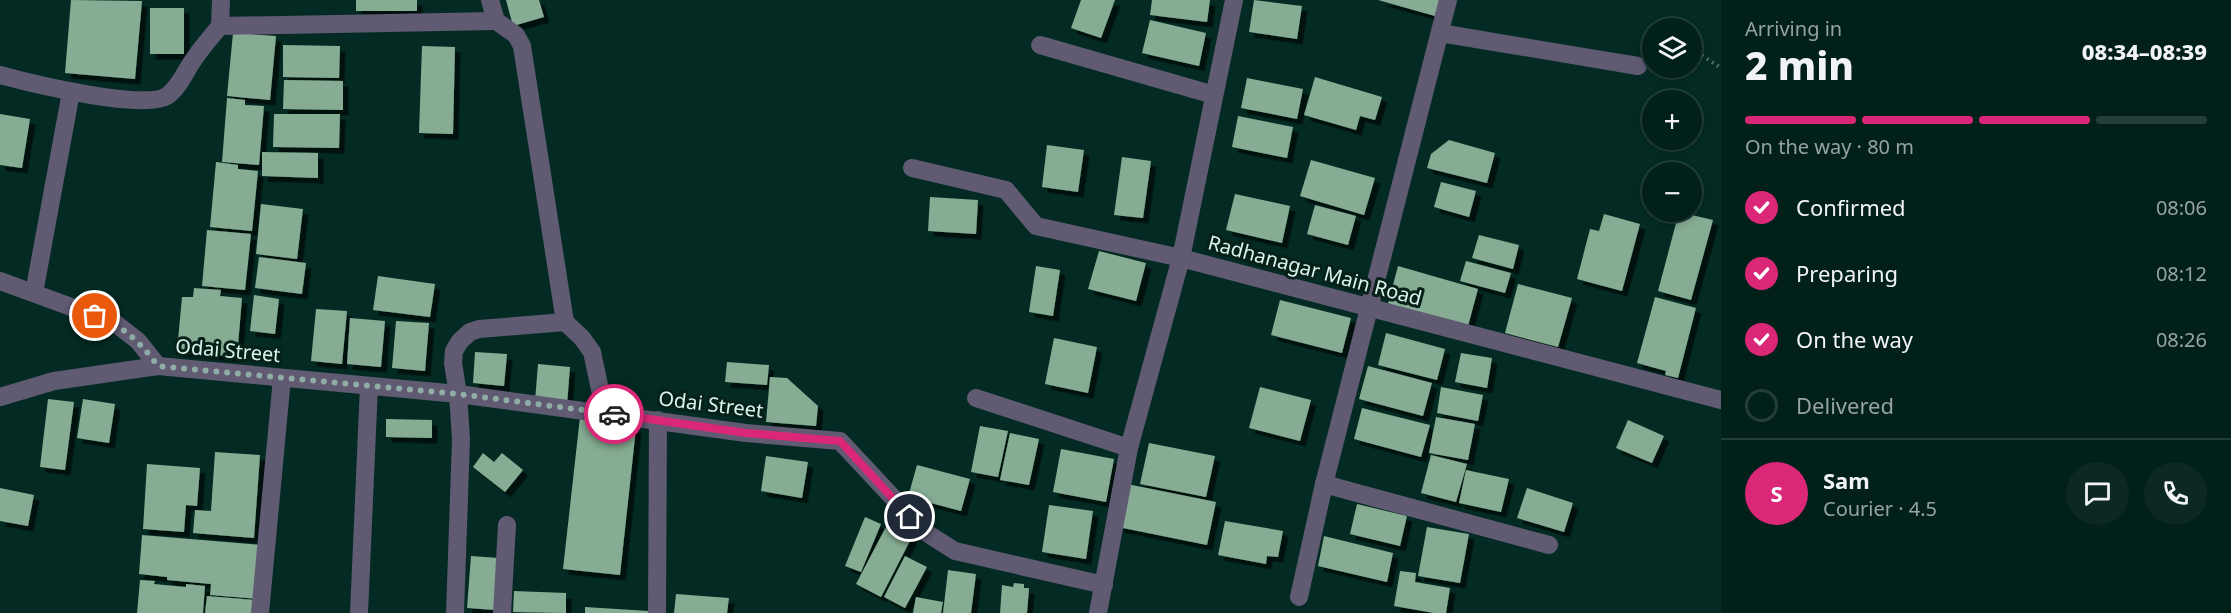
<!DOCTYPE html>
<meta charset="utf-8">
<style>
body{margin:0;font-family:"Noto Sans",sans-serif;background:#0c2823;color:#f1f3f6;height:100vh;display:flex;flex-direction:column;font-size:22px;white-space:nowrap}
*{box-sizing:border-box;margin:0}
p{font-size:20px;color:#96a3a2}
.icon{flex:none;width:33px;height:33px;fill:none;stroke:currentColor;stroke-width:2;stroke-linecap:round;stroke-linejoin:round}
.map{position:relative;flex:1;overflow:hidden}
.details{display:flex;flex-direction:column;background:#02201a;width:510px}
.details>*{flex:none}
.tools{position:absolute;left:1642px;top:18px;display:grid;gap:12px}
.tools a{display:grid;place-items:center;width:60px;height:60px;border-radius:50%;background:#02201a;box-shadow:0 3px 9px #0003,0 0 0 2px #233e39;font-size:30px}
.pin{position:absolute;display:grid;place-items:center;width:51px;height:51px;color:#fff;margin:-26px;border:3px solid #fff;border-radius:50%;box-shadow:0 2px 6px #0007}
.courier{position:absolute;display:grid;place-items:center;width:60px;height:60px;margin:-30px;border:4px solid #db2777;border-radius:50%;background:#fff;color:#222;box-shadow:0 2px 8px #0007}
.headline em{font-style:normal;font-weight:800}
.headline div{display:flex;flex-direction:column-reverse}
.headline{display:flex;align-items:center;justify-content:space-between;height:102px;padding:0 24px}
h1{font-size:39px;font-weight:800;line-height:45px}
.bar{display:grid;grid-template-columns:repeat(4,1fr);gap:9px 6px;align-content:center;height:72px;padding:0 24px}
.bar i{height:8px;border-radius:4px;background:#233e39}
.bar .current{background:#db2777}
.bar p{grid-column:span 4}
.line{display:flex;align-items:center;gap:15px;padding:0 24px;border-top:2px solid #233e39}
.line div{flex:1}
.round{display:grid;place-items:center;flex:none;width:63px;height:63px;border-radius:32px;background:#0c2823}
ol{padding:0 24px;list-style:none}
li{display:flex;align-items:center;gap:18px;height:66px}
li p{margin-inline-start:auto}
li .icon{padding:6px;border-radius:50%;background:#db2777;color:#fff;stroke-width:4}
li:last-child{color:#96a3a2}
li i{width:33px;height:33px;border:3px solid #233e39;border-radius:50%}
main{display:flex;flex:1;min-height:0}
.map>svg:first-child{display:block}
.building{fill:#86ad93;filter:url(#shadow)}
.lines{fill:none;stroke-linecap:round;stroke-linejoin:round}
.path{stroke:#5b7c74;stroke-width:4;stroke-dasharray:1.5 4.5;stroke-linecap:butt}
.minor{stroke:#605a73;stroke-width:18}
.done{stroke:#8fada5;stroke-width:6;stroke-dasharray:0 10.8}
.route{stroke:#db2777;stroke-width:8}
.labels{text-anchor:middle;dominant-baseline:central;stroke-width:6;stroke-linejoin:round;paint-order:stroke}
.street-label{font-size:20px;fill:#daf3eb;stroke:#06201a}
</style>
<main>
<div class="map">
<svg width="1721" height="613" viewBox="0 0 1721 613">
<defs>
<filter id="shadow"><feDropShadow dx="5.5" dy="5.5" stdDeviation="0" flood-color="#0009"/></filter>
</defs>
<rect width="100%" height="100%" fill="#032b23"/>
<g class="building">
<polygon points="71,0 142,1 135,79 65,73"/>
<rect x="356" y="0" width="61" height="11"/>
<polygon points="506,0 539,0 544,17 513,26"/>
<polygon points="1081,0 1115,0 1101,38 1071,28"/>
<polygon points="1152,0 1210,0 1207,22 1150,15"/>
<polygon points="1254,0 1302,6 1297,39 1249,32"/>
<polygon points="1378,0 1440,0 1435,16"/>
<rect x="150" y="8" width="34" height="46"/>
<polygon points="1150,20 1206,33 1199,66 1142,53"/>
<polygon points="233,33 276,36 270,100 227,96"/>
<polygon points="283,45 340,46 339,78 283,77"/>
<polygon points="422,46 455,47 453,134 419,133"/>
<polygon points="1315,77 1382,97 1375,120 1360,116 1356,130 1304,115"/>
<polygon points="1247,78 1303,89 1297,119 1241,108"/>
<polygon points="284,80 343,81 343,110 283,109"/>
<polygon points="227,98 245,100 245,105 264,106 259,165 222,162"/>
<polygon points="0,114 30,119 22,168 0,165"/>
<polygon points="274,114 340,114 339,148 273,147"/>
<polygon points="1238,116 1293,127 1287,158 1232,147"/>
<polygon points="1449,140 1495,153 1487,183 1427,168 1431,154"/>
<polygon points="1047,145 1084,150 1078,192 1042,187"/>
<polygon points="262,152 318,153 318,178 262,176"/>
<polygon points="1122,157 1151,161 1143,218 1114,215"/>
<polygon points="1311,160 1375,178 1364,215 1300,196"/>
<polygon points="216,162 238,165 238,169 258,171 252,231 210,227"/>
<polygon points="1441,182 1476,191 1469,217 1434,207"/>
<polygon points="1235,194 1290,206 1282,243 1226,230"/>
<polygon points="930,197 978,200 976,234 928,231"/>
<polygon points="261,204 303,209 297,259 256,254"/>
<polygon points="1315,205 1356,216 1348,245 1307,234"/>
<polygon points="1679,212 1713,220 1691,300 1658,291"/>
<polygon points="1604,214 1640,224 1622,291 1577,279 1590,229 1599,231"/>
<polygon points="207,230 251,234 245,290 202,286"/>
<polygon points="1479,235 1519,245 1513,269 1472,258"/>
<polygon points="1099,251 1146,263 1136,301 1088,289"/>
<polygon points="259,257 306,263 302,294 255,288"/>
<polygon points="1466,261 1511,273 1505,293 1460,281"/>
<polygon points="1036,266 1060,270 1053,316 1029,312"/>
<polygon points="1398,266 1478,289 1468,326 1388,304"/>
<polygon points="378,276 435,284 430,317 373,310"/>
<polygon points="1518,284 1572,298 1558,347 1505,333"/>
<polygon points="194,288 221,290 220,296 242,298 237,357 177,351 182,297 193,297"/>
<polygon points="254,295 279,299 275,334 250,331"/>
<polygon points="1655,297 1696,308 1678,378 1665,375 1666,371 1637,363"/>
<polygon points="1280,300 1351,318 1342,353 1271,335"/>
<polygon points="316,309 347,311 342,364 311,361"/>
<polygon points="350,318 385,321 381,367 347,364"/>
<polygon points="396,321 429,323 425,371 392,368"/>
<polygon points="1386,333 1445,349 1437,380 1378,365"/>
<polygon points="1054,338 1097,347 1088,393 1045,384"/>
<polygon points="475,352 507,354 504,386 473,383"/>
<polygon points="1461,353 1492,358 1487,388 1455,382"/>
<polygon points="727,362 769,365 767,385 725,382"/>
<polygon points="538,364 570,367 567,404 535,401"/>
<polygon points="1368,366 1432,383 1423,416 1359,399"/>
<polygon points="770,377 787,378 818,406 816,426 766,422"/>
<polygon points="1260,387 1311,400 1300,441 1249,428"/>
<polygon points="1441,387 1483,395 1478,421 1437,413"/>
<polygon points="48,399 74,402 65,470 40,467"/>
<polygon points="83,399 115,404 109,443 77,438"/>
<polygon points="1362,408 1430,425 1421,457 1354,439"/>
<polygon points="580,417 601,419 600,424 636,428 620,575 563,569"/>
<polygon points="1436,417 1475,424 1468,460 1429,453"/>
<polygon points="386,419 432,420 432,438 386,437"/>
<polygon points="1628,420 1664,436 1652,463 1616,448"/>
<polygon points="980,426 1008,431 998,477 971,472"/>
<polygon points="1010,433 1039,439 1029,485 1000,480"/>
<polygon points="1149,443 1215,456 1206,497 1140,484"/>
<polygon points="1061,449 1114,459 1106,502 1053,492"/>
<polygon points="215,452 260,455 254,538 193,533 195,510 211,511"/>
<polygon points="483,453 494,462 502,453 523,470 505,492 473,467"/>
<polygon points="1431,455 1467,464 1456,502 1421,493"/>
<polygon points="766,456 808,462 802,498 761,491"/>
<polygon points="147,464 200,468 197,506 186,505 184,532 143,529"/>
<polygon points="917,465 970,479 961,511 908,497"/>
<polygon points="1466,470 1509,479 1501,512 1459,503"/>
<polygon points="1127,484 1216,502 1207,545 1118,527"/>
<polygon points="0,488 34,495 28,526 0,521"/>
<polygon points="1527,488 1573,503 1564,532 1517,518"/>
<polygon points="1357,504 1407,516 1400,546 1350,534"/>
<polygon points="1049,505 1093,511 1086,559 1042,552"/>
<polygon points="865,517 881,524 861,572 845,566"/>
<polygon points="1225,521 1283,531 1278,557 1267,556 1266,564 1218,555"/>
<polygon points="887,525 912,537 881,597 856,584"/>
<polygon points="1427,527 1469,534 1460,583 1418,576"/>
<polygon points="142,535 263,545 258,599 210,595 211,584 167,580 167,577 139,574"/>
<polygon points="1324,536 1393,553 1387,582 1318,566"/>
<polygon points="471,556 499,558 495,610 467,608"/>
<polygon points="905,556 927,567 905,608 884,597"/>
<polygon points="948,570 976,574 971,613 943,613"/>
<polygon points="1400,571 1416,573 1415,582 1450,588 1446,613 1434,613 1394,606"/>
<polygon points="140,580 155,581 154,584 186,587 186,584 205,586 203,613 137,613"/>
<polygon points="1014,583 1024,584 1024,588 1029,588 1027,613 1000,613 1002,585 1013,587"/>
<polygon points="514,591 566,593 566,613 513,612"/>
<polygon points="676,594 729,598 727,613 674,613"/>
<polygon points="207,596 255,600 254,613 205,613"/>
<polygon points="916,597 943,602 941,613 913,613"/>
<polygon points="585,607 649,611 649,613 585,613"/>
</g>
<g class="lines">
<polyline class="path" points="1692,49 1721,68"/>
<g class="minor">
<polyline points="221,0 220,26 496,21 490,0"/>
<polyline points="496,21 516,35 522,46 565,322 582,338 592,352 602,399 608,413"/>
<polyline points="1440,33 1638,66"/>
<polyline points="1040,45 1214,95"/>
<path d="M0,75C29,83 144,111 167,96C179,88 186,70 194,59C202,47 211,37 220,26"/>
<polyline points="912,168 1006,190 1036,226 1181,258 1234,0"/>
<polyline points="0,281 115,323 138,341 158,366"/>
<polyline points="34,293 71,92"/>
<polyline points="0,397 54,381 158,366 458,394 746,433 840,441 925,532 955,551 1104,585"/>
<polyline points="976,398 1129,448"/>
<polyline points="1324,484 1549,545"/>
<polyline points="1299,597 1324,484 1448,0"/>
<polyline points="260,613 282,378"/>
<polyline points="359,613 369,386"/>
<polyline points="455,613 461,439 458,394 453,363 454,351 460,341 470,332 479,329 565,322"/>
<polyline points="502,613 507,525"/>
<polyline points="657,613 658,420"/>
<polyline points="1098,613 1129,448 1181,258 1721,400"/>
</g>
</g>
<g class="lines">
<path class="done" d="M95,316C125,327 139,341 158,366L458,394L614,414"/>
<polyline class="route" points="614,414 746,433 840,441 910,517"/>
</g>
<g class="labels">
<g class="street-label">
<text transform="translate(1315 270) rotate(15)">Radhanagar Main Road</text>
<text transform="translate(228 350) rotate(5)">Odai Street</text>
<text transform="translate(711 404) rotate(7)">Odai Street</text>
</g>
</g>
</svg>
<div class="tools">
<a><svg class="icon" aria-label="layers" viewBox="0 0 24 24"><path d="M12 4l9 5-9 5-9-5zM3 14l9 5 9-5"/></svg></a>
<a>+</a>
<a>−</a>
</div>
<div class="pin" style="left:95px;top:316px;background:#ea580c"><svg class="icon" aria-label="bag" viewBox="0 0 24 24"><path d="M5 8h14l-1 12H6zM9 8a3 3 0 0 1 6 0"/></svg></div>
<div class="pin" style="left:910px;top:517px;background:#1f2937"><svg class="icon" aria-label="home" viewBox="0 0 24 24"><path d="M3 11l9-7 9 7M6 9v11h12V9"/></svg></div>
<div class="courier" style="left:614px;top:414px"><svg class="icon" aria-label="car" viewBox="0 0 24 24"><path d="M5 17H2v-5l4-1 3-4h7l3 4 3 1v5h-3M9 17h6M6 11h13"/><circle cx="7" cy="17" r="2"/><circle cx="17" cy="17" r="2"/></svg></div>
</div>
<section class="details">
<div class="headline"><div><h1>2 min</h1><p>Arriving in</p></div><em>08:34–08:39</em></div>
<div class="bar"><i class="current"></i><i class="current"></i><i class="current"></i><i></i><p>On the way · 80 m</p></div>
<ol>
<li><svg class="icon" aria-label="check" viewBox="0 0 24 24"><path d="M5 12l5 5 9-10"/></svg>Confirmed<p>08:06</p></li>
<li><svg class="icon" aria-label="check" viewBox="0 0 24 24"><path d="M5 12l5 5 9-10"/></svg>Preparing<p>08:12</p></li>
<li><svg class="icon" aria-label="check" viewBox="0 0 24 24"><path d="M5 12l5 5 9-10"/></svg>On the way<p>08:26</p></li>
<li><i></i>Delivered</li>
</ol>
<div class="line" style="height:108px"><b class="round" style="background:#db2777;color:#fff">S</b><div><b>Sam</b><p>Courier · 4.5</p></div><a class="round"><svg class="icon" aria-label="chat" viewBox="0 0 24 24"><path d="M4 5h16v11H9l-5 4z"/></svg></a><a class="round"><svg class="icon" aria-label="phone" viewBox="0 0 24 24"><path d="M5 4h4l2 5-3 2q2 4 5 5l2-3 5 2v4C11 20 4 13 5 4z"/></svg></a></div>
</section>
</main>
